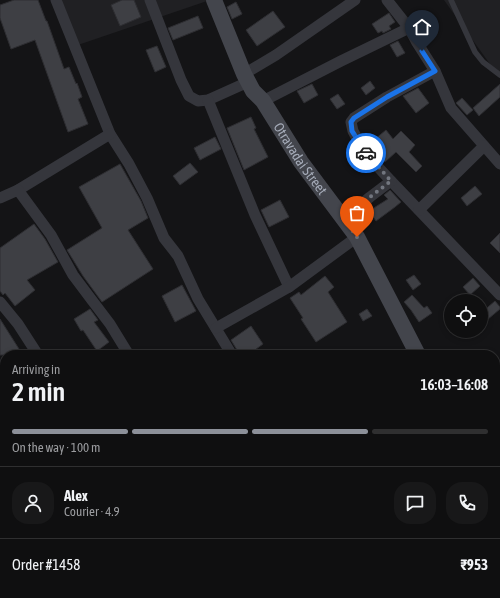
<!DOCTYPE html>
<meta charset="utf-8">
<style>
body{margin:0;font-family:"Asap Condensed",sans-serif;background:#181819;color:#f1f3f6;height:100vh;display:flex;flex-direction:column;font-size:15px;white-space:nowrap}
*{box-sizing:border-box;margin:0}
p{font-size:13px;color:#9b9c9f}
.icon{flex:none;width:22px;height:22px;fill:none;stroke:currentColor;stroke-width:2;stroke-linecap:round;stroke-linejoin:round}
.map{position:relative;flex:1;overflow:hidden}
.details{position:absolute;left:0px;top:350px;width:500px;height:248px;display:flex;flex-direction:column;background:#0f0f10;border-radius:16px 16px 0 0;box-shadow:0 2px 6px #0003,0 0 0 1px #2f2f30}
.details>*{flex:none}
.controls{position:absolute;left:444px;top:294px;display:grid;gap:8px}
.controls a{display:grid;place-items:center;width:44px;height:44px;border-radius:50%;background:#0f0f10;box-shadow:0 2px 6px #0003,0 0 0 1px #2f2f30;font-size:20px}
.pin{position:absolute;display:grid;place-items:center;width:34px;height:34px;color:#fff;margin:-41px -17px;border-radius:50% 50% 50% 0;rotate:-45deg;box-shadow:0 0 4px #0007}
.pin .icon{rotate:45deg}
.courier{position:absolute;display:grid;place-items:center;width:40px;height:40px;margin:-20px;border:3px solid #1a73e8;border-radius:50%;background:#fff;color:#222;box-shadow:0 1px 5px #0007}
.overview em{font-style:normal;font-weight:600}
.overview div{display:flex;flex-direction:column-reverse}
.overview{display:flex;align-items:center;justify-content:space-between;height:68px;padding:0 12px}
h1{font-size:26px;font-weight:600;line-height:30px}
.bar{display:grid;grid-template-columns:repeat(4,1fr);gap:6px 4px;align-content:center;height:48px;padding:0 12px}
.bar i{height:5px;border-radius:3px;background:#2f2f30}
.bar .selected{background:#8c9099}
.bar p{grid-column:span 4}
.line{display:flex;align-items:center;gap:10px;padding:0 12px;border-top:1px solid #2f2f30}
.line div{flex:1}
.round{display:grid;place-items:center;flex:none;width:42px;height:42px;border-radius:16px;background:#181819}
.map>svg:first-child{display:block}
.built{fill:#202023}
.building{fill:#3e3f44;stroke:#2e2e32}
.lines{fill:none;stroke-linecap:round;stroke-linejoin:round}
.lane{stroke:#35363c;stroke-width:5.5}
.street{stroke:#35363c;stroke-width:11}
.secondary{stroke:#43454c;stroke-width:16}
.done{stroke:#72767f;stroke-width:4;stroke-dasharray:0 7.2}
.route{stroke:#1a73e8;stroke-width:5}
.labels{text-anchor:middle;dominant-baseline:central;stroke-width:3;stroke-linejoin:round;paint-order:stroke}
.street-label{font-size:14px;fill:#a5abb8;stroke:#0f0f11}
</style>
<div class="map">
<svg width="500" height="598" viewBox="0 0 500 598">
<rect width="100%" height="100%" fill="#141416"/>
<g class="built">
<polygon points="52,0 210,0 72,47"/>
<polygon points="444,0 500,0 500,78"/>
</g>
<g class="building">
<polygon points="14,0 38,0 46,21 47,21 64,69 69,67 76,84 77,83 82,97 78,99 88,124 68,132 35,40 11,49 0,18 0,5"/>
<polygon points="122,0 134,0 141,17 120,26 111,5"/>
<polygon points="236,2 242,14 232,19 227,7"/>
<polygon points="273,11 285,27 257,46 246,30"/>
<polygon points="389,13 395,22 389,26 391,29 383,33 382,31 378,33 372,24"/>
<polygon points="198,16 203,28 173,40 168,28"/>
<polygon points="398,41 405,53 397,57 390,45"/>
<polygon points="157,46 166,67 155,72 146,50"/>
<polygon points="370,81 375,88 366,95 361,88"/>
<polygon points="312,84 318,95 304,103 297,91"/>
<polygon points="500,84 500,97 479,116 473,108"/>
<polygon points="418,88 429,103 416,113 403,96"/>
<polygon points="338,94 345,104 337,109 330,99"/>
<polygon points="462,98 473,110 467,115 456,103"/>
<polygon points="251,117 256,128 254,129 268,157 244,170 227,128"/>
<polygon points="386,130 393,139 401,131 415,145 409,152 422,166 416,172 396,152 385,162 376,151 374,152 371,149 368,145"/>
<polygon points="215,137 221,149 200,160 194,148"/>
<polygon points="190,163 198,172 180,185 173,176"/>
<polygon points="120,164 141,201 148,218 128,230 153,269 102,302 83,276 67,250 102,228 79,187"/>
<polygon points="475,186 482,194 467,206 461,198"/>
<polygon points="390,190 401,202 395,207 376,221 369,211 388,199 384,195"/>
<polygon points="280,200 289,217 269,227 261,210"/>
<polygon points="34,224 45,239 58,262 27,280 35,290 15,306 5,293 3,295 0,291 0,248"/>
<polygon points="500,233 500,253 490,243"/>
<polygon points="414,275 421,284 413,290 406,280"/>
<polygon points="325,276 334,287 328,292 347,322 316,342 301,319 303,318 290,298 299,292 301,295"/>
<polygon points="473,278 480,286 470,295 463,287"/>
<polygon points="182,285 196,311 175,322 162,296"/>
<polygon points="412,295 424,308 427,306 432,313 419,322 411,310 404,302"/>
<polygon points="495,301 500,307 500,309 481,325 481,313"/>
<polygon points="90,309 98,320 94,322 109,342 97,351 83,330 81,331 74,319"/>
<polygon points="367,309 372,316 363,321 359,314"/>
<polygon points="0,319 19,349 9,355 0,355"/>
<polygon points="251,326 263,344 248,355 240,355 231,340"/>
</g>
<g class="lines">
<polyline class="lane" points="451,0 475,52 483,62 500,75"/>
<g class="street">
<polyline points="56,0 110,134 129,164 147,198 164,238 178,256 198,299 232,355"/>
<polyline points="150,0 181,80 189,96 198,101 208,100 248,82"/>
<polyline points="387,0 409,28 416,41 435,71 451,108 500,164"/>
<polyline points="435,71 387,97 354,118 351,122 353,131 365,153 391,181 500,295"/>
<polyline points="244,74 276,55 355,0"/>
<polyline points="208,100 255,215 289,287"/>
<polyline points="263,101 341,61 409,28"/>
<polyline points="18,190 110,134"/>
<polyline points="0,198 18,190 51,235 73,275 91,299 110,324 129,355"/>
<polyline points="419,210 484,146"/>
<polyline points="344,219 370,197 391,181"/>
<polyline points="0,302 18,324 38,355"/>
<polyline points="216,328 289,287 357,237"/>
<polyline points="0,436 5,433"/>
<polyline points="495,573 500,575"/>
<polyline points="48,593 51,598"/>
<polyline points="229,593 233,598"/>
<polyline points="194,598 200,593"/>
</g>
<g class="secondary">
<path id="s1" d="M214,0L244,74L253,91L263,101L301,162L357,237L418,355"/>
<polyline points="495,474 500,478"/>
</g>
</g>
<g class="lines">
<polyline class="done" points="357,237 344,219 370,197 391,181 366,153"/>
<polyline class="route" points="366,153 352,131 351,122 354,118 387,97 435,71 422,51"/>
</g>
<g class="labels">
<g class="street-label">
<text stroke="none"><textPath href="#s1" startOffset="182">Otravadai Street</textPath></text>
</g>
</g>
</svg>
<div class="controls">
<a><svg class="icon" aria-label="locate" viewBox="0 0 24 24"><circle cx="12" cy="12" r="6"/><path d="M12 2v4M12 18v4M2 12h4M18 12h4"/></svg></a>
</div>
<div class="pin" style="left:357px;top:237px;background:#ea580c"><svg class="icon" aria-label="bag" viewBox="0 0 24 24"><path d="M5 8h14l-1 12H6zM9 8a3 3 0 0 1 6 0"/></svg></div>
<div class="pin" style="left:422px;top:51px;background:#1f2937"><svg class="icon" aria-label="home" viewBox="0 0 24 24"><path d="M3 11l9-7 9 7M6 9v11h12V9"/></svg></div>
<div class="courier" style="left:366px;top:153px"><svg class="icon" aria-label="car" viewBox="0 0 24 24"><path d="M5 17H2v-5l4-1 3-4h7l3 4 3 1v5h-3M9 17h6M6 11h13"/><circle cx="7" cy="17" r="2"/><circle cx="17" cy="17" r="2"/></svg></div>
<section class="details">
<div class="overview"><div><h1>2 min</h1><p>Arriving in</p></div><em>16:03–16:08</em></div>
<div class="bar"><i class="selected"></i><i class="selected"></i><i class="selected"></i><i></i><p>On the way · 100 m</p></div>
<div class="line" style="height:72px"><a class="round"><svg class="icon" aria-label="person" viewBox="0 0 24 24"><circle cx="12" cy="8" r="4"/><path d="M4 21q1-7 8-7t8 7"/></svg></a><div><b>Alex</b><p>Courier · 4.9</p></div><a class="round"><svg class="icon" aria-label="chat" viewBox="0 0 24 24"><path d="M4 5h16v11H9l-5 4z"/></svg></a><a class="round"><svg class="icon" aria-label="phone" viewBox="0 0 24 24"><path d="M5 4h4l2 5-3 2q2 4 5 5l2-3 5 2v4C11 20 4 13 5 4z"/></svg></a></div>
<div class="line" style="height:52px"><div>Order #1458</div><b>₹953</b></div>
</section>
</div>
